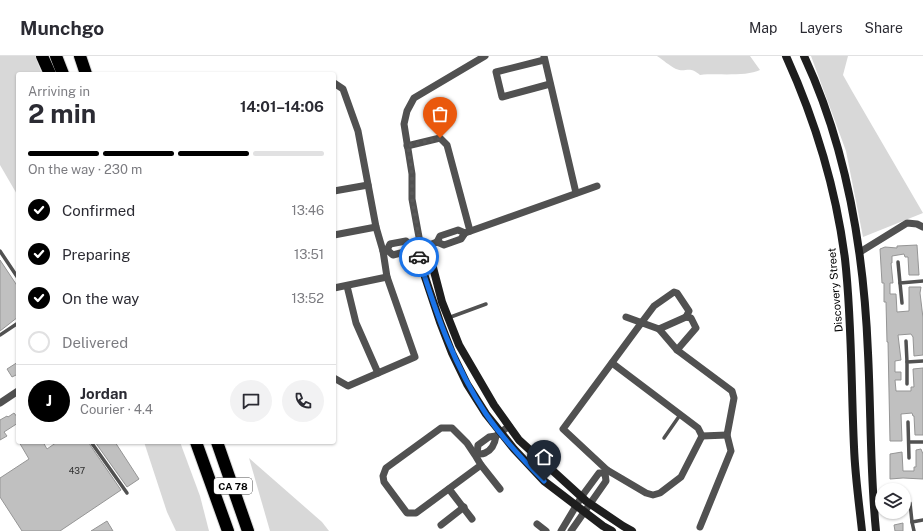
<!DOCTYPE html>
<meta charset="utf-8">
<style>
body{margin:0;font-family:"Public Sans",sans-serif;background:#f2f2f3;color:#2b2b33;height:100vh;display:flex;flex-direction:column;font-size:15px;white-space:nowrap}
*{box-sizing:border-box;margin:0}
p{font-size:13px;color:#7c7c81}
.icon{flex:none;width:22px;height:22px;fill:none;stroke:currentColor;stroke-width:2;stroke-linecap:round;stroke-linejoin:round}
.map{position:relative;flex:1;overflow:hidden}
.sheet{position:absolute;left:16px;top:16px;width:320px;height:372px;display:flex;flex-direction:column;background:#fff;border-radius:4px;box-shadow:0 1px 3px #0004}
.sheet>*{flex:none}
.tools{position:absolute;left:875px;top:427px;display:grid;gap:8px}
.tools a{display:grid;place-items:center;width:36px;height:36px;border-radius:50%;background:#fff;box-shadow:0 1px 3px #0004;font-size:20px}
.pin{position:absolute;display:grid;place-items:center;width:34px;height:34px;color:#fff;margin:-41px -17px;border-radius:50% 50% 50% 0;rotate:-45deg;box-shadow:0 0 4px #0007}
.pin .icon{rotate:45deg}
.courier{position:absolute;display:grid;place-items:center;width:40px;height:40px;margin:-20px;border:3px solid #1a73e8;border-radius:50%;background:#fff;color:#222;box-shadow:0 1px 5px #0007}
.summary em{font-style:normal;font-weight:700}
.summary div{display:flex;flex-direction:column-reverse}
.summary{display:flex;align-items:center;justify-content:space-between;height:68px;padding:0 12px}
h1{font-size:26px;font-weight:700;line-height:30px}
.bar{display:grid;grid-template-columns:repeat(4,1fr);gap:6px 4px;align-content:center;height:48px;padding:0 12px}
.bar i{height:5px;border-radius:3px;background:#e1e1e2}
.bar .current{background:#000}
.bar p{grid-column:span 4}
.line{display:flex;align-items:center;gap:10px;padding:0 12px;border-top:1px solid #e1e1e2}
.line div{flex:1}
.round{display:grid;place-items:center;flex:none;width:42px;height:42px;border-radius:21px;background:#f2f2f3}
ol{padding:0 12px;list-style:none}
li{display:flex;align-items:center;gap:12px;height:44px}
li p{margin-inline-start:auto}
li .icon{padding:4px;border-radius:50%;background:#000;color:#fff;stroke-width:4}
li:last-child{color:#7c7c81}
li i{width:22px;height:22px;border:2px solid #e1e1e2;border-radius:50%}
header{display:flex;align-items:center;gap:24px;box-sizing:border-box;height:56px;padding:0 20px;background:#fff;border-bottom:1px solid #e1e1e2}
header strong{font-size:19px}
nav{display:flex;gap:22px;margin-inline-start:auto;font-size:14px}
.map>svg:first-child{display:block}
.green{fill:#d8d8d8}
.building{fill:#c0c0c0;stroke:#959595}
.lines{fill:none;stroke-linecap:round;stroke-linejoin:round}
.highway-casing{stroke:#dbdbdb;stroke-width:14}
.lane{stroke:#515151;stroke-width:3.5}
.street{stroke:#515151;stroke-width:7}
.secondary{stroke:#1e1e1e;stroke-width:8}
.highway{stroke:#000;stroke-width:12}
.done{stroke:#595959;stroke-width:4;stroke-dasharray:0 7.2}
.route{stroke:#1a73e8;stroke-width:5}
.labels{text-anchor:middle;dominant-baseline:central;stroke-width:3;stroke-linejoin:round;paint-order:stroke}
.number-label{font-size:9px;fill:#303030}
.shield{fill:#fff;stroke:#4c4c4c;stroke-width:1}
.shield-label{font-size:10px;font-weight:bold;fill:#000}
.street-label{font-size:11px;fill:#000;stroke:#fff}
</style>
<header>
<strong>Munchgo</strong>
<nav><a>Map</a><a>Layers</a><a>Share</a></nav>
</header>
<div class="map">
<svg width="923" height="475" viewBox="0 0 923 475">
<rect width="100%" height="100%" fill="#fff"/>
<g class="green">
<polygon points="0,0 35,0 42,18 18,18 18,140 0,109"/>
<path d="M657,0H750L760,14C746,21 717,17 700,19C689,9 686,17 676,13C670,10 663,4 657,0Z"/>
<polygon points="811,0 848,0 843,19 852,35 923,157 863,181 846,95"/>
<polygon points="144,386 180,386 200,440 209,475 176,475 167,456"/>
<polygon points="249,402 322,466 329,475 270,475"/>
</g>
<g class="building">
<polygon points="917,189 919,219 909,219 908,201 905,201 904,198 892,200 892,207 891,207 893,227 890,227 890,238 896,238 897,256 909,255 909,231 921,231 920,237 923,262 923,299 914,300 913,281 911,278 898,279 901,304 895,305 895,316 901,316 901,324 895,324 896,335 911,335 911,331 914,331 913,313 923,312 923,379 915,379 914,360 913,360 912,357 901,358 902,385 890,385 888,286 887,286 886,246 884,246 884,227 882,227 880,193 885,191 897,192 897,190"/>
<polygon points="0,204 18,231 18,261 0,275"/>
<polygon points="18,306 18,318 12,321 7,313"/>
<polygon points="14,357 18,362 18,367 4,376 7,380 0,384 0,364 7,360 8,361"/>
<polygon points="19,386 43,386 47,393 57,386 88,386 121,434 60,475 22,475 0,441 0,422 29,403"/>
<polygon points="95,386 115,386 139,423 127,431"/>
<polygon points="921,393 923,398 923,423 903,422 890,423 890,398 902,396 903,415 914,415 914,411 916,411 916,394"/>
<polygon points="107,465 113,475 91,475"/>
<polygon points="903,467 903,475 895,475 894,469"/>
</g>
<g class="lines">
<defs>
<g id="highway">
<polyline points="42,0 50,18"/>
<polyline points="56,0 63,18"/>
<polyline points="80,0 86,18"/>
<polyline points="196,386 228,475"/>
<polyline points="217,386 248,475"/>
</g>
</defs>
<use href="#highway" class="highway-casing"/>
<g class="lane">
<polyline points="0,195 18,222"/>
<polyline points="898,206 900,227"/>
<polyline points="902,247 900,227 923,225"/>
<polyline points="448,262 486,248"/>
<polyline points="0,279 18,267"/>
<polyline points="906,285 907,306"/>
<polyline points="907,328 907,306 923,305"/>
<polyline points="908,366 909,402"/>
<polyline points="664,382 680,359"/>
<polyline points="91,386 127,437"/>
<polyline points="909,386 923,386"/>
<polyline points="910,447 912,466 923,464"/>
<polyline points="912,466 914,475"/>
</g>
<g class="street">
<polyline points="485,0 414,42 407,55 404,68 412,118 412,143 421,192 437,186 444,189 461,183 465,177 597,130"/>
<polyline points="544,0 576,137"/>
<polyline points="544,4 496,16 502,41 550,28"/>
<polyline points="334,27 343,33 358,75 376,171 383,195 387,194 393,199 408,195 409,188"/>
<polyline points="407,90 440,82 447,89 470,175"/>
<polyline points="334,135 368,129"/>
<polyline points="334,179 376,171"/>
<polyline points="437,186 440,180 458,174 465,177"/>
<polyline points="387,194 390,188 406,185 409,188"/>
<polyline points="860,196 907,167 917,168 923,171"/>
<polyline points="347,230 356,267 378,317"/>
<polyline points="334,232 387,221 383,195"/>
<polyline points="686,261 691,262 696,272 677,294 732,335 734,342 727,379 731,395 700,471"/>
<polyline points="659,273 677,294"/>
<polyline points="334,322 348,330 415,301 387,221"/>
<polyline points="0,347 18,335"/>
<polyline points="702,380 727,379"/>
<polyline points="477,398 478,389 489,381 496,380 509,370"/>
<path d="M475,399L481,409L416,457H407L384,426L383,420L386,412L441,372H452L467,387L475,399C478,397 481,399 485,397C492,394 495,387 496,380"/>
<polyline points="481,409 500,433"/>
<polyline points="607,414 646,437 653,439 660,437 681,421 702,380 698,372 612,307"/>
<polyline points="449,433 472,463"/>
<polyline points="537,468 546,475"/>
<polyline points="441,469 464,451"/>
<polyline points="561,475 582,440 599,417 605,417"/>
<polyline points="571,475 606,425 605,417 607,414 563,373 642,266 654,250 674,236 677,237 689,255 686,261 659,273 626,261"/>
</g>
<g class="secondary">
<path d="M786,0C815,64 836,133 845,203C852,265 851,328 854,391C855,419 859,447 862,475"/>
<path d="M804,0C847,92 864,196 868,297C871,356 870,416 876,475"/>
<polyline points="612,475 603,470 544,425 514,393 486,358 467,328 452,297 440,266 419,203 421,192 430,200 442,246 459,289 494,349 519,384 586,445 623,470 632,475"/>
</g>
<use href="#highway" class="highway"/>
</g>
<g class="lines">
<polyline class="done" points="419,201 421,192 412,143 412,118 408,90 440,82"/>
<path class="route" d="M419,201V203C436,257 454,310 486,358C502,382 523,404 544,425"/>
</g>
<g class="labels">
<g class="number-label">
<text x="77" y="414">437</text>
</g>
<rect class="shield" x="214" y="422" width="38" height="16" rx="3"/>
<g class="shield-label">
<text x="233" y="430">CA 78</text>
</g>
<g class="street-label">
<text transform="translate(835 234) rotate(-95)">Discovery Street</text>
</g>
</g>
</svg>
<div class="tools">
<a><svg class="icon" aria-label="layers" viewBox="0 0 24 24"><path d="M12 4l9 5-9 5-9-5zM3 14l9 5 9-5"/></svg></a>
</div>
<div class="pin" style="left:440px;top:82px;background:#ea580c"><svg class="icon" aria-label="bag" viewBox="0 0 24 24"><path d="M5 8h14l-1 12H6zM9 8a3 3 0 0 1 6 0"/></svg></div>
<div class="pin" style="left:544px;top:425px;background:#1f2937"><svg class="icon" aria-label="home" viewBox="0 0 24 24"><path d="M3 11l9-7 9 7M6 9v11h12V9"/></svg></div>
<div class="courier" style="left:419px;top:201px"><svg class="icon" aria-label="car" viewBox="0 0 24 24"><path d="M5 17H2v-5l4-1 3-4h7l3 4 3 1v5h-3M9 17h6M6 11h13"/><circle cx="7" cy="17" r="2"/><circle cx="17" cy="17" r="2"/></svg></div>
<section class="sheet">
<div class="summary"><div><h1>2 min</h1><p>Arriving in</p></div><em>14:01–14:06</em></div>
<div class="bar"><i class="current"></i><i class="current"></i><i class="current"></i><i></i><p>On the way · 230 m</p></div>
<ol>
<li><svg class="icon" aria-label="check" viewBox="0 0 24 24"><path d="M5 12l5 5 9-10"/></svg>Confirmed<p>13:46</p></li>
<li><svg class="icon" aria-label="check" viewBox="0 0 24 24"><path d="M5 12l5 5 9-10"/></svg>Preparing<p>13:51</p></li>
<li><svg class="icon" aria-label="check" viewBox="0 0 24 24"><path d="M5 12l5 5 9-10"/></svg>On the way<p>13:52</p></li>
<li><i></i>Delivered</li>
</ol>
<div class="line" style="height:72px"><b class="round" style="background:#000;color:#fff">J</b><div><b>Jordan</b><p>Courier · 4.4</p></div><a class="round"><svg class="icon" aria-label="chat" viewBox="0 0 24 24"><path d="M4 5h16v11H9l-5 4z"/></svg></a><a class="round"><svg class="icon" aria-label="phone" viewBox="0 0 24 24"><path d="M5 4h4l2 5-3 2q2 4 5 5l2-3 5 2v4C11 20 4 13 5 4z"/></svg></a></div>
</section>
</div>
